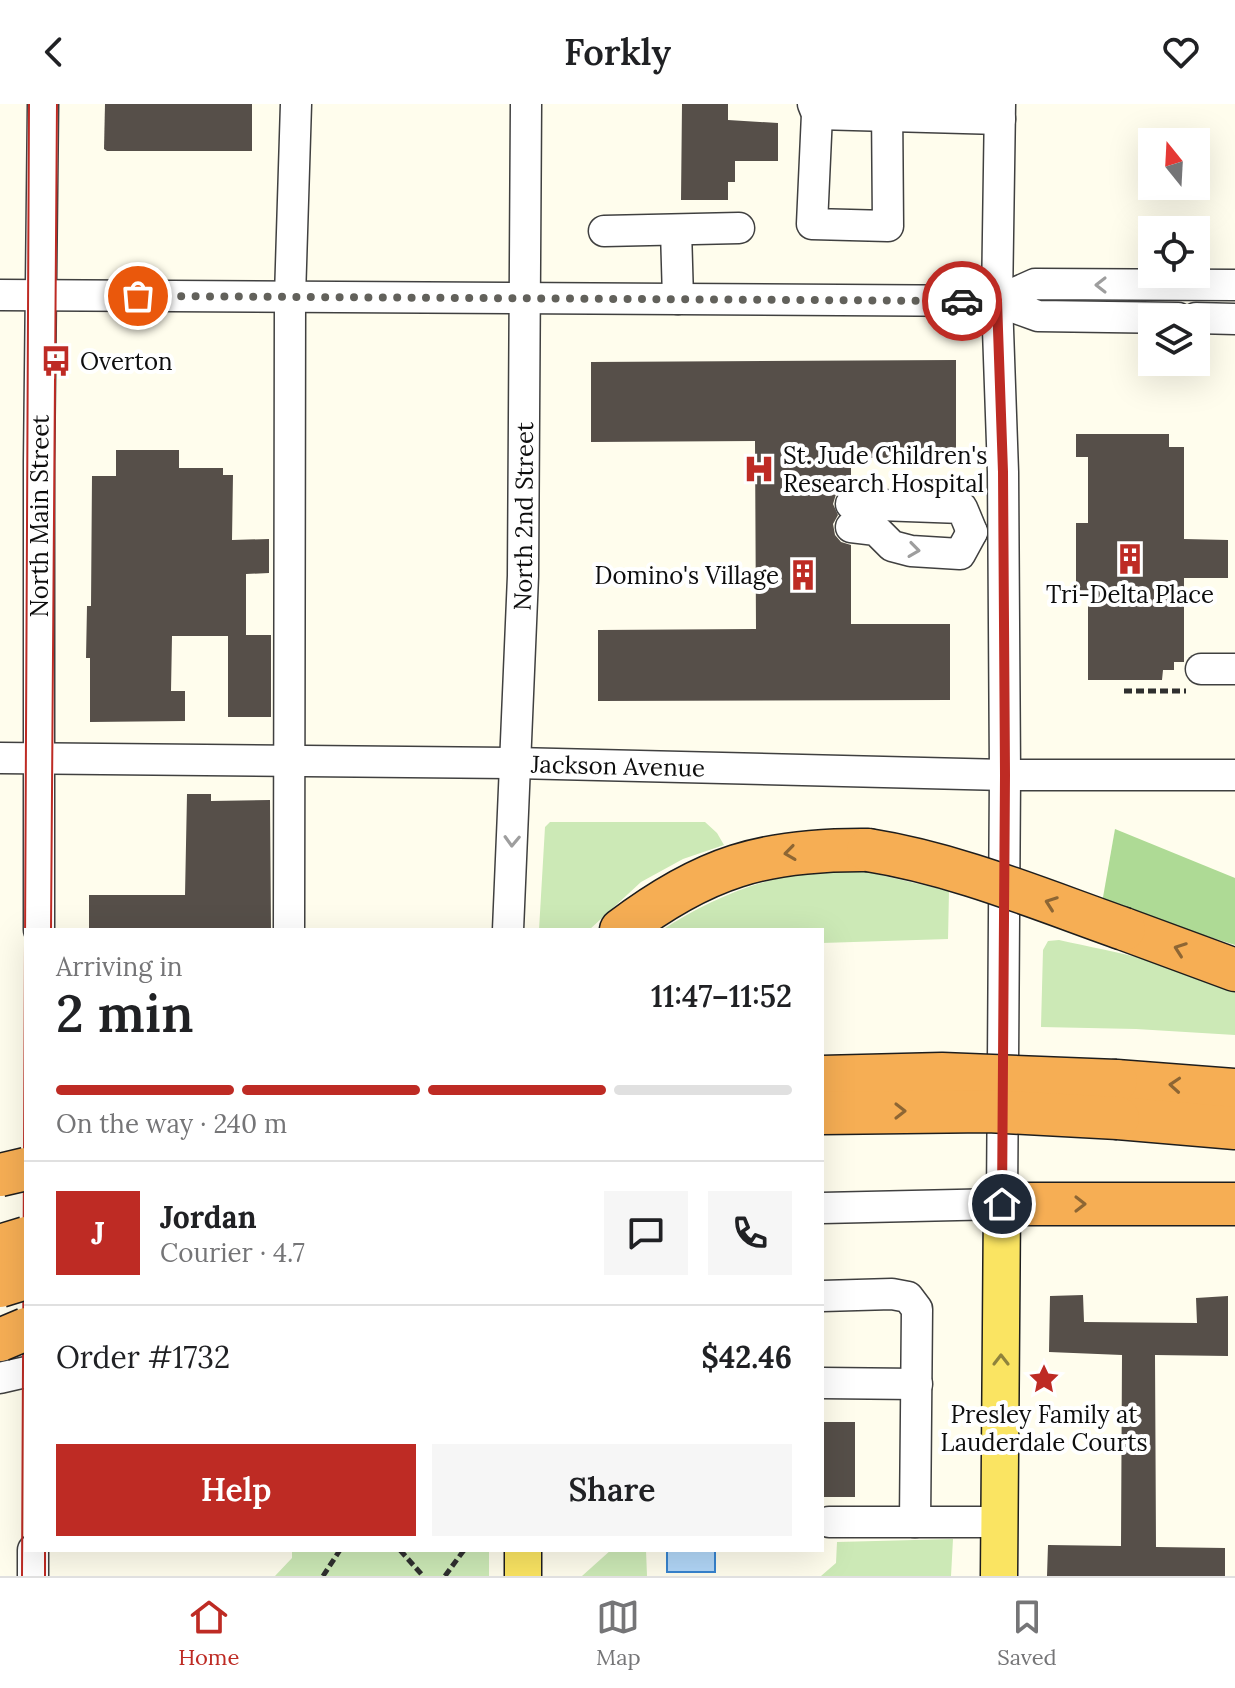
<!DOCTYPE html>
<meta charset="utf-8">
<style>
body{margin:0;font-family:Lora,serif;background:#f6f6f6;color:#202124;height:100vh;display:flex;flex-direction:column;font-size:30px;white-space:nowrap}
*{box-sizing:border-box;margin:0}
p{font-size:26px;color:#757577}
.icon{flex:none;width:44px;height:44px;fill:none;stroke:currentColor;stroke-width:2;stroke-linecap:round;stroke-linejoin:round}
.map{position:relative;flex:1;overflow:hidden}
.details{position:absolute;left:24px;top:824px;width:800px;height:624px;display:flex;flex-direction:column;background:#fff;border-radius:0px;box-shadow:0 8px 32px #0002}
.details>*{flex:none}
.needle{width:52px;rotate:342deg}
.buttons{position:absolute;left:1138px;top:24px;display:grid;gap:16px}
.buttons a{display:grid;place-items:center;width:72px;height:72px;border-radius:0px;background:#fff;box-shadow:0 8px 32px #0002;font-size:40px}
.pin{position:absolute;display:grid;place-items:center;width:68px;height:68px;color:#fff;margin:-34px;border:4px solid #fff;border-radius:50%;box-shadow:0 2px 8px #0007}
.courier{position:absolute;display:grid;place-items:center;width:80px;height:80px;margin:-40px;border:6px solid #be2b24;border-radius:50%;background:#fff;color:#222;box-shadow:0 2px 10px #0007}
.head em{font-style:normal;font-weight:600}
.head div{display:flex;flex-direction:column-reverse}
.head{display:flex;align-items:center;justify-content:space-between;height:136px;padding:0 32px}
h1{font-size:52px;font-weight:600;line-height:60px}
.bar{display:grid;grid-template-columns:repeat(4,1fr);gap:12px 8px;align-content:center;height:96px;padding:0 32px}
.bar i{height:10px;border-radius:6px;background:#e0e0e0}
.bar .current{background:#be2b24}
.bar p{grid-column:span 4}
.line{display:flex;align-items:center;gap:20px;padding:0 32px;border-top:2px solid #e0e0e0}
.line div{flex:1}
.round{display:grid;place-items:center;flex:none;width:84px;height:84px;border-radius:0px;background:#f6f6f6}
.primary-button{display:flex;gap:16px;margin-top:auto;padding:16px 32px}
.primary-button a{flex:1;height:92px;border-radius:0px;background:#be2b24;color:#fff;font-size:32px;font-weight:600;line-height:92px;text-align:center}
.primary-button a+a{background:#f6f6f6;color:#202124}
header{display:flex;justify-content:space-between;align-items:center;height:104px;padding:0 32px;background:#fff;font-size:36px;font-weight:600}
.menu{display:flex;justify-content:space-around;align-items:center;height:112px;border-top:2px solid #e0e0e0;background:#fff;font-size:22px;color:#757577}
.menu a{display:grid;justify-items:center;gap:4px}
.menu .current{color:#be2b24}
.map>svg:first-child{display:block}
.green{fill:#cce9b6}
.forest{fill:#aeda95}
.water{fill:#b1d6f7;stroke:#3783ce;stroke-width:2}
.building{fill:#564f49}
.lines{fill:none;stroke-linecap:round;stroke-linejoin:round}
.minor-casing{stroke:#404040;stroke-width:33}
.major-casing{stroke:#1e1e1e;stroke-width:39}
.highway-casing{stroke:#1e1e1e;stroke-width:45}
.path{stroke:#2f2f2f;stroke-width:5;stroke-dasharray:8 4;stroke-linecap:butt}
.minor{stroke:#fff;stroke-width:30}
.major{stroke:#fae462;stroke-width:36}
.highway{stroke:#f6ae54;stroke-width:42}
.tram{stroke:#be2b24;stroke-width:2}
.highway-bridge-casing{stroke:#1e1e1e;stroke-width:45;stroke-linecap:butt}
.highway-bridge{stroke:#f6ae54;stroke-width:42}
.oneway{stroke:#9e9e9e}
.oneway2{stroke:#8d6634}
.oneway3{stroke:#8f833c}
.done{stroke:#62615b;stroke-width:8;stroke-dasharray:0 14.4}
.route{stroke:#be2b24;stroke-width:10}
.labels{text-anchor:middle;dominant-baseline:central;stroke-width:8;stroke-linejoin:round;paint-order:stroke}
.poi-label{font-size:24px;fill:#0d0d0d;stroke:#fff;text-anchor:start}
.street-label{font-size:24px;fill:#0d0d0d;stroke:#fff}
</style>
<header><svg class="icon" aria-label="back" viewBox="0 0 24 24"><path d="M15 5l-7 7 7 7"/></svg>Forkly<svg class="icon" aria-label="heart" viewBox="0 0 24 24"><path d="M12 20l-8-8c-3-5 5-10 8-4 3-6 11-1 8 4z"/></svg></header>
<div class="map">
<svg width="1235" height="1472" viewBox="0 0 1235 1472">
<rect width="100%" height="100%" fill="#fffded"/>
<g class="green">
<polygon points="550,718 705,718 717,729 724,741 683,755 641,778 589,826 539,826 545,723"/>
<path d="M859,766L949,787L948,835L822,839V826H662C701,801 743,781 789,772C812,768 836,768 859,766Z"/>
<path d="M1059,836C1118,849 1179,860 1235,884V931L1136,925L1041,923L1043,846L1048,837Z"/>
<polygon points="953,1435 951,1472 821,1472 836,1459 837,1438"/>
<polygon points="292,1446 489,1446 489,1472 275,1472 292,1454"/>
<polygon points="611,1446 646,1446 647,1472 582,1472"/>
</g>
<polygon class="forest" points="1115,725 1235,774 1235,841 1102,799"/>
<rect class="water" x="667" y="1446" width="48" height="22"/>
<g class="building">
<polygon points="105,0 252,0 252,47 107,47 104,45"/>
<polygon points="682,0 728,0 728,16 778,19 778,57 735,57 735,78 728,78 728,96 681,96"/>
<polygon points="956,256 956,353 851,354 851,382 843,384 836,390 833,400 838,411 833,420 835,431 841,438 851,441 851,520 950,520 950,596 598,597 598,526 756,525 755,337 591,338 591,258"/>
<polygon points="1076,330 1169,330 1169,343 1184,343 1184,435 1228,436 1228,474 1184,474 1184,558 1174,558 1174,566 1163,566 1162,576 1088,576 1088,488 1076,488 1076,419 1088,419 1088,353 1076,353"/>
<polygon points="116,346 179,346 179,364 223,364 223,371 233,371 232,436 269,435 269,469 246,470 246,531 271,531 271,613 228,613 228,532 172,532 171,587 185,587 185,617 90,618 90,554 86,554 87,502 91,502 92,372 116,372"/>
<polygon points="187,690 211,690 211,697 270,696 271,826 89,826 89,791 185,791"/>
<polygon points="1083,1191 1084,1218 1197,1219 1196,1194 1228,1192 1228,1252 1155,1251 1156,1443 1225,1444 1225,1472 1047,1472 1048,1441 1121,1442 1122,1251 1049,1248 1050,1192"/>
<rect x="822" y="1318" width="33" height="75"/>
</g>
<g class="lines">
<defs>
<g id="minor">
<polyline points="813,0 817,10 812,120 888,122 887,0"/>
<polyline points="817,10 1000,15"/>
<polyline points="676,126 678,195"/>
<polyline points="604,127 739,124"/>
<polyline points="0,191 997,197 1038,212 1178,214"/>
<polyline points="997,197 1035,180 1235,181"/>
<polyline points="1196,214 1235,215"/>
<polyline points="851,400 962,404 972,428"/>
<polyline points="851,423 876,426 892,442 911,447 960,450 972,428"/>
<polyline points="1201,565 1235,565"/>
<path id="s1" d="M0,654L515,659L1005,671H1235"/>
<path id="s2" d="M39,826V358L43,0"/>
<polyline points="289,826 290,193 296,0"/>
<path id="s3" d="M508,826L523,472L526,0"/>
<polyline points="822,1104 1002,1100 1005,671 1003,368 997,197 1000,0"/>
<polyline points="822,1192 892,1190 908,1193 917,1205 915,1418"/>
<polyline points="0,1274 26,1268"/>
<polyline points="822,1279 917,1280"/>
<polyline points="829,1418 1000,1418"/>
<polyline points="33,1472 33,1446"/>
</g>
<g id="major">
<polyline points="523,1446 523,1472"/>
<polyline points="999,1472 1002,1100"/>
</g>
<g id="highway">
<polyline points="1124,825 1235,866"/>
<path d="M621,826C704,763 764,745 868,746"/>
<polyline points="1116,977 1235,986"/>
<polyline points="1118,1014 1235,1024"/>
<polyline points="1002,1100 1235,1100"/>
</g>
</defs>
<use href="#minor" class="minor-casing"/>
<use href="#major" class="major-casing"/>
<use href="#highway" class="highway-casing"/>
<g class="path">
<polyline points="1124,587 1186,587"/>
<polyline points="400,1446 423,1472"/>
<polyline points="323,1472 340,1446"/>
<polyline points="445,1472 464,1446"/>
</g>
<use href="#minor" class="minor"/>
<use href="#major" class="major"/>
<use href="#highway" class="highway"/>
<g class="tram">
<polyline points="51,826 57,0"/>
<polyline points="45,1446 45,1472"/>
<polyline points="22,1472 29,0"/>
</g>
<defs>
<g id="highway-bridge">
<path d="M868,746C956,760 1039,795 1124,825"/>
<polyline points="822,973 942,970 1116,977"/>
<polyline points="822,1009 988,1007 1118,1014"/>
<polyline points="0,1071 26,1065"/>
<polyline points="0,1142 26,1134"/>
<polyline points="0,1182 26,1174"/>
<polyline points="0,1236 26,1225"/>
</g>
</defs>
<use href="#highway-bridge" class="highway-bridge-casing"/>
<use href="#highway-bridge" class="highway-bridge"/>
</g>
<defs><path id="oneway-chevron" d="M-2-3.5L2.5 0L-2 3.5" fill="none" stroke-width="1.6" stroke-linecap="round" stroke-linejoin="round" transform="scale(2)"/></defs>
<g class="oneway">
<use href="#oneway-chevron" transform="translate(1101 181) rotate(-180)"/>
<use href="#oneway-chevron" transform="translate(914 446) rotate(8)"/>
<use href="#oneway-chevron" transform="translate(512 737) rotate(92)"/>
</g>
<g class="oneway2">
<use href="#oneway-chevron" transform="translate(790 749) rotate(172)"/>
<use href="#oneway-chevron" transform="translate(1051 799) rotate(-160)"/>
<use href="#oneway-chevron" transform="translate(1180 845) rotate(-160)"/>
<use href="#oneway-chevron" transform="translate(1175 981) rotate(-176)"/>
<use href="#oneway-chevron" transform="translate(900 1007)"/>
<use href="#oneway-chevron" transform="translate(1080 1100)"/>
</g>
<use class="oneway3" href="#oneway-chevron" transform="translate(1001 1256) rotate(-90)"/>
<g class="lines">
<polyline class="done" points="138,192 962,197"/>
<polyline class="route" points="962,197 997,197 1003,368 1005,671 1002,1100"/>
</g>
<defs>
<symbol id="bus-bare" viewBox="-9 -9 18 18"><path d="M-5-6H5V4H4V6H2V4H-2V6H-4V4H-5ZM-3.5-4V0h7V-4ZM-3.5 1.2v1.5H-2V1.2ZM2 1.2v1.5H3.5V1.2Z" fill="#be2b24" stroke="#fff" stroke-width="2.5" paint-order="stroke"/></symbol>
<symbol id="hospital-bare" viewBox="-9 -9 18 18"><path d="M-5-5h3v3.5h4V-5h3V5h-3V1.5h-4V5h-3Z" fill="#be2b24" stroke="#fff" stroke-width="2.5" paint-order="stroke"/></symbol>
<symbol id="building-bare" viewBox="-9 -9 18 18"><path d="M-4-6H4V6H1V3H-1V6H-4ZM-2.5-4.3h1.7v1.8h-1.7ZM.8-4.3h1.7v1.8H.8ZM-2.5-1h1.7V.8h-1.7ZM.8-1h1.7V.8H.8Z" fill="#be2b24" stroke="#fff" stroke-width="2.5" paint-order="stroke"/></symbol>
<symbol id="sight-bare" viewBox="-9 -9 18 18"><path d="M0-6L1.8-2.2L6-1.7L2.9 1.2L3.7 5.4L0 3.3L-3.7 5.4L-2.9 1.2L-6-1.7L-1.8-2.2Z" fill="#be2b24" stroke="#fff" stroke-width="2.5" paint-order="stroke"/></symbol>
</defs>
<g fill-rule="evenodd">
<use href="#bus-bare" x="34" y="235" width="44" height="44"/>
<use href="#hospital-bare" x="737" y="343" width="44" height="44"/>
<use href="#building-bare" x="1108" y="433" width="44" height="44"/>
<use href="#building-bare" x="781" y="449" width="44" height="44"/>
<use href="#sight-bare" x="1022" y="1253" width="44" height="44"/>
</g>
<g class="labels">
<g class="poi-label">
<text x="80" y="257">Overton</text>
<text x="783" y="351">St. Jude Children's<tspan x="783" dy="28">Research Hospital</tspan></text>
<text x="779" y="471" text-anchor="end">Domino's Village</text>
<text x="1130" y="490" text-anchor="middle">Tri-Delta Place</text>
<text x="1044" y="1310" text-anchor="middle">Presley Family at<tspan x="1044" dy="28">Lauderdale Courts</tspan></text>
</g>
<g class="street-label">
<text stroke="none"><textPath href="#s2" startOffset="414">North Main Street</textPath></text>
<text stroke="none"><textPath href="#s3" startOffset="414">North 2nd Street</textPath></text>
<text stroke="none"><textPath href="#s1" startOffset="618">Jackson Avenue</textPath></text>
</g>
</g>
</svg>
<div class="buttons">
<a><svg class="needle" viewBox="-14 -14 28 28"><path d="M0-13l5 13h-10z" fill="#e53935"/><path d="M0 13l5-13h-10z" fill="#757577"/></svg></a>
<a><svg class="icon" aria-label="locate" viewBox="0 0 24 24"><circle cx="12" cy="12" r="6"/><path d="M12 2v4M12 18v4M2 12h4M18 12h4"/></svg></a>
<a><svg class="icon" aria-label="layers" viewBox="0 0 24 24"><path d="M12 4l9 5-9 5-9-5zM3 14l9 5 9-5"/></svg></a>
</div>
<div class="pin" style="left:138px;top:192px;background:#ea580c"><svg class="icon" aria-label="bag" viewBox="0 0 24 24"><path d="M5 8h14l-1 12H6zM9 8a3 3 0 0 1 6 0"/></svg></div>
<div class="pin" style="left:1002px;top:1100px;background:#1f2937"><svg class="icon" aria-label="home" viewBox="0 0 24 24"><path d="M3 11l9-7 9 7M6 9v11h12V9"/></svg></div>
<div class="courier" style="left:962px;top:197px"><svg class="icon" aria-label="car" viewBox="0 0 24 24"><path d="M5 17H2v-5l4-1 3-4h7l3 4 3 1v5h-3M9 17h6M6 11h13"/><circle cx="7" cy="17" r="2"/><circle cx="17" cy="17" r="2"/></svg></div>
<section class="details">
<div class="head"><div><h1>2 min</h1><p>Arriving in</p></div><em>11:47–11:52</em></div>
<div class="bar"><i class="current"></i><i class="current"></i><i class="current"></i><i></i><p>On the way · 240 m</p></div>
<div class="line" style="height:144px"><b class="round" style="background:#be2b24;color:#fff">J</b><div><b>Jordan</b><p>Courier · 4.7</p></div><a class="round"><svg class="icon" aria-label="chat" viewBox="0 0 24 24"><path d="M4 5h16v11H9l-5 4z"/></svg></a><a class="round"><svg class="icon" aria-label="phone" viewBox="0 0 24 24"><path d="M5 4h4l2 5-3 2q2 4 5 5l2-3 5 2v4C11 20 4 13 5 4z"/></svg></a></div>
<div class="line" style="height:104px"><div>Order #1732</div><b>$42.46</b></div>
<div class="primary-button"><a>Help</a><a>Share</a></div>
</section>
</div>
<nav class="menu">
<a class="current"><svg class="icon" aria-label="home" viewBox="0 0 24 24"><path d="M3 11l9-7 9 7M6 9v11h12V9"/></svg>Home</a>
<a><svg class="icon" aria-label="map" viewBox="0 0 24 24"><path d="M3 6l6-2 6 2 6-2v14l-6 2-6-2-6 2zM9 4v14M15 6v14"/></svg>Map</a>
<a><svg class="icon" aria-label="saved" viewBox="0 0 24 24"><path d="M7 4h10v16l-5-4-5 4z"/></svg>Saved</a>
</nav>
